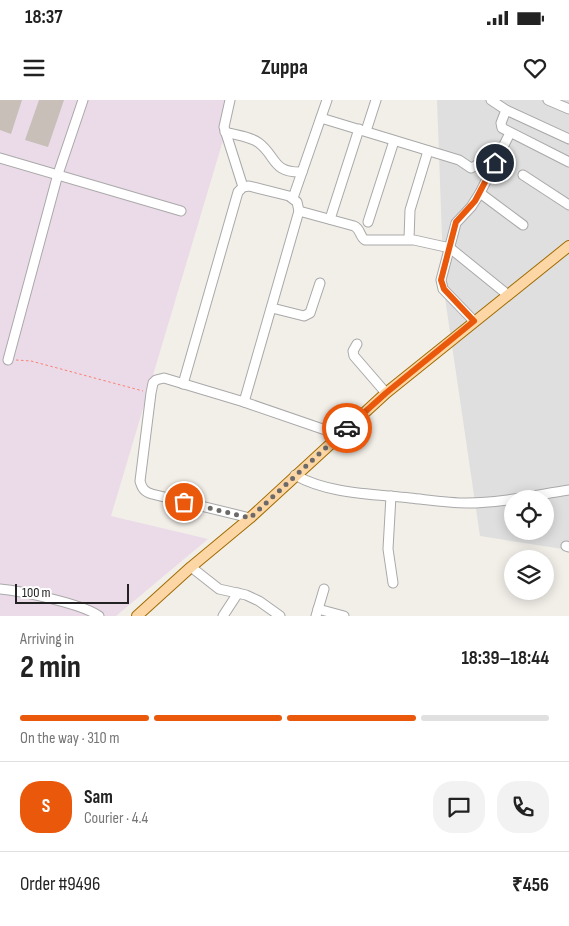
<!DOCTYPE html>
<meta charset="utf-8">
<style>
body{margin:0;font-family:"Sofia Sans Condensed",sans-serif;background:#f2f2f2;color:#222;height:100vh;display:flex;flex-direction:column;font-size:19px;white-space:nowrap}
*{box-sizing:border-box;margin:0}
p{font-size:16px;color:#767676}
.icon{flex:none;width:28px;height:28px;fill:none;stroke:currentColor;stroke-width:2;stroke-linecap:round;stroke-linejoin:round}
.map{position:relative;height:516px;overflow:hidden}
.details{display:flex;flex-direction:column;background:#fff;flex:1}
.details>*{flex:none}
.tools{position:absolute;left:504px;top:390px;display:grid;gap:10px}
.tools a{display:grid;place-items:center;width:50px;height:50px;border-radius:50%;background:#fff;box-shadow:0 2px 12px #0003;font-size:25px}
.scale{position:absolute;left:15px;bottom:12px;width:114px;box-sizing:border-box;padding-left:5px;border:2px solid #222;border-top:0;font-size:14px;line-height:18px;white-space:nowrap;color:#222;-webkit-text-stroke:4px #fff;paint-order:stroke}
.pin{position:absolute;display:grid;place-items:center;width:42px;height:42px;color:#fff;margin:-21px;border:2px solid #fff;border-radius:50%;box-shadow:0 1px 5px #0007}
.courier{position:absolute;display:grid;place-items:center;width:50px;height:50px;margin:-25px;border:4px solid #ea580c;border-radius:50%;background:#fff;color:#222;box-shadow:0 1px 6px #0007}
.headline em{font-style:normal;font-weight:700}
.headline div{display:flex;flex-direction:column-reverse}
.headline{display:flex;align-items:center;justify-content:space-between;height:85px;padding:0 20px}
h1{font-size:32px;font-weight:700;line-height:38px}
.bar{display:grid;grid-template-columns:repeat(4,1fr);gap:8px 5px;align-content:center;height:60px;padding:0 20px}
.bar i{height:6px;border-radius:4px;background:#e0e0e0}
.bar .on{background:#ea580c}
.bar p{grid-column:span 4}
.line{display:flex;align-items:center;gap:12px;padding:0 20px;border-top:1px solid #e0e0e0}
.line div{flex:1}
.round{display:grid;place-items:center;flex:none;width:52px;height:52px;border-radius:20px;background:#f2f2f2}
.status{display:flex;justify-content:space-between;align-items:center;height:35px;padding:0 25px;background:#fff;direction:ltr}
.status svg{height:14px;fill:currentColor}
header{display:flex;justify-content:space-between;align-items:center;height:65px;padding:0 20px;background:#fff;font-size:22px;font-weight:700}
.map>svg:first-child{display:block}
.residential{fill:#e0dfdf;fill-rule:evenodd}
.industrial{fill:#ebdbe8}
.building{fill:#c7bfb8}
.lines{fill:none;stroke-linecap:round;stroke-linejoin:round}
.minor-casing{stroke:#a9a9a9;stroke-width:11}
.major-casing{stroke:#a06b00;stroke-width:12}
.path{stroke:#fa8072;stroke-width:1;stroke-dasharray:2.5 2.5;stroke-linecap:butt}
.minor{stroke:#fff;stroke-width:9}
.major{stroke:#fcd6a4;stroke-width:10}
.done{stroke:#6b6a68;stroke-width:5;stroke-dasharray:0 9}
.route{stroke:#ea580c;stroke-width:6}
</style>
<div class="status"><b>18:37</b><svg viewBox="0 0 49 12"><path d="M0 12V9h3v3zM5 12V6h3v6zM10 12V3h3v9zM15 12V0h3v12zM26 1h20v11H26zM47 4h2v5h-2z"/></svg></div>
<header><svg class="icon" aria-label="menu" viewBox="0 0 24 24"><path d="M4 6h16M4 12h16M4 18h16"/></svg>Zuppa<svg class="icon" aria-label="heart" viewBox="0 0 24 24"><path d="M12 20l-8-8c-3-5 5-10 8-4 3-6 11-1 8 4z"/></svg></header>
<div class="map">
<svg width="569" height="516" viewBox="0 0 569 516">
<rect width="100%" height="100%" fill="#f2efe9"/>
<path class="residential" d="M437,0H569V450L480,436L444,191ZM512,399H545V431H512Z"/>
<polygon class="industrial" points="0,0 235,0 111,416 208,439 116,516 0,516"/>
<g class="building">
<polygon points="0,0 22,0 11,34 0,30"/>
<polygon points="39,0 64,0 48,47 25,40"/>
</g>
<g class="lines">
<defs>
<g id="minor">
<polyline points="230,0 224,27 243,87"/>
<polyline points="491,0 506,10 501,23 502,28 569,62"/>
<polyline points="548,0 569,9"/>
<polyline points="506,10 569,39"/>
<path d="M321,18L459,60L471,68C487,62 481,50 502,47"/>
<polyline points="366,31 376,0"/>
<path d="M225,32C235,35 250,36 259,43C277,57 272,73 302,72"/>
<polyline points="0,58 181,111"/>
<polyline points="523,75 569,105"/>
<polyline points="480,93 523,125"/>
<polyline points="293,98 327,0"/>
<path d="M299,111L354,126C361,129 359,136 365,140H414L450,148L508,195"/>
<polyline points="330,119 359,29"/>
<polyline points="368,122 394,41"/>
<polyline points="409,139 410,110 428,51"/>
<polyline points="272,208 304,216 310,213 320,183"/>
<polyline points="474,221 443,189 441,180 456,123 471,107 480,93 510,33"/>
<polyline points="357,244 353,251 354,256 386,293"/>
<polyline points="8,260 58,74 83,0"/>
<polyline points="183,284 238,92 243,87 249,86 289,96 297,102 299,111 244,302"/>
<path d="M295,375C328,394 373,394 410,398C429,400 448,403 467,403C501,403 536,395 569,390"/>
<polyline points="391,396 388,449 393,483"/>
<path d="M250,418L152,394C145,392 142,389 140,381L151,293L153,283L156,280L164,278L244,302L340,335"/>
<polyline points="566,446 569,447"/>
<polyline points="191,467 219,489 246,495 259,501 280,516"/>
<path d="M0,489C21,491 83,504 99,516"/>
<polyline points="318,509 344,516"/>
<polyline points="223,516 238,493"/>
<polyline points="316,516 324,489"/>
</g>
<polyline id="major" points="137,516 191,467 250,418 386,293 569,146"/>
</defs>
<use href="#minor" class="minor-casing"/>
<use href="#major" class="major-casing"/>
<polyline class="path" points="16,260 31,261 143,291"/>
<use href="#minor" class="minor"/>
<use href="#major" class="major"/>
</g>
<g class="lines">
<polyline class="done" points="184,402 250,418 347,328"/>
<polyline class="route" points="347,328 386,293 474,221 444,189 441,180 456,122 475,101 495,63"/>
</g>
</svg>
<div class="tools">
<a><svg class="icon" aria-label="locate" viewBox="0 0 24 24"><circle cx="12" cy="12" r="6"/><path d="M12 2v4M12 18v4M2 12h4M18 12h4"/></svg></a>
<a><svg class="icon" aria-label="layers" viewBox="0 0 24 24"><path d="M12 4l9 5-9 5-9-5zM3 14l9 5 9-5"/></svg></a>
</div>
<div class="scale">100 m</div>
<div class="pin" style="left:184px;top:402px;background:#ea580c"><svg class="icon" aria-label="bag" viewBox="0 0 24 24"><path d="M5 8h14l-1 12H6zM9 8a3 3 0 0 1 6 0"/></svg></div>
<div class="pin" style="left:495px;top:63px;background:#1f2937"><svg class="icon" aria-label="home" viewBox="0 0 24 24"><path d="M3 11l9-7 9 7M6 9v11h12V9"/></svg></div>
<div class="courier" style="left:347px;top:328px"><svg class="icon" aria-label="car" viewBox="0 0 24 24"><path d="M5 17H2v-5l4-1 3-4h7l3 4 3 1v5h-3M9 17h6M6 11h13"/><circle cx="7" cy="17" r="2"/><circle cx="17" cy="17" r="2"/></svg></div>
</div>
<section class="details">
<div class="headline"><div><h1>2 min</h1><p>Arriving in</p></div><em>18:39–18:44</em></div>
<div class="bar"><i class="on"></i><i class="on"></i><i class="on"></i><i></i><p>On the way · 310 m</p></div>
<div class="line" style="height:90px"><b class="round" style="background:#ea580c;color:#fff">S</b><div><b>Sam</b><p>Courier · 4.4</p></div><a class="round"><svg class="icon" aria-label="chat" viewBox="0 0 24 24"><path d="M4 5h16v11H9l-5 4z"/></svg></a><a class="round"><svg class="icon" aria-label="phone" viewBox="0 0 24 24"><path d="M5 4h4l2 5-3 2q2 4 5 5l2-3 5 2v4C11 20 4 13 5 4z"/></svg></a></div>
<div class="line" style="height:65px"><div>Order #9496</div><b>₹456</b></div>
</section>
